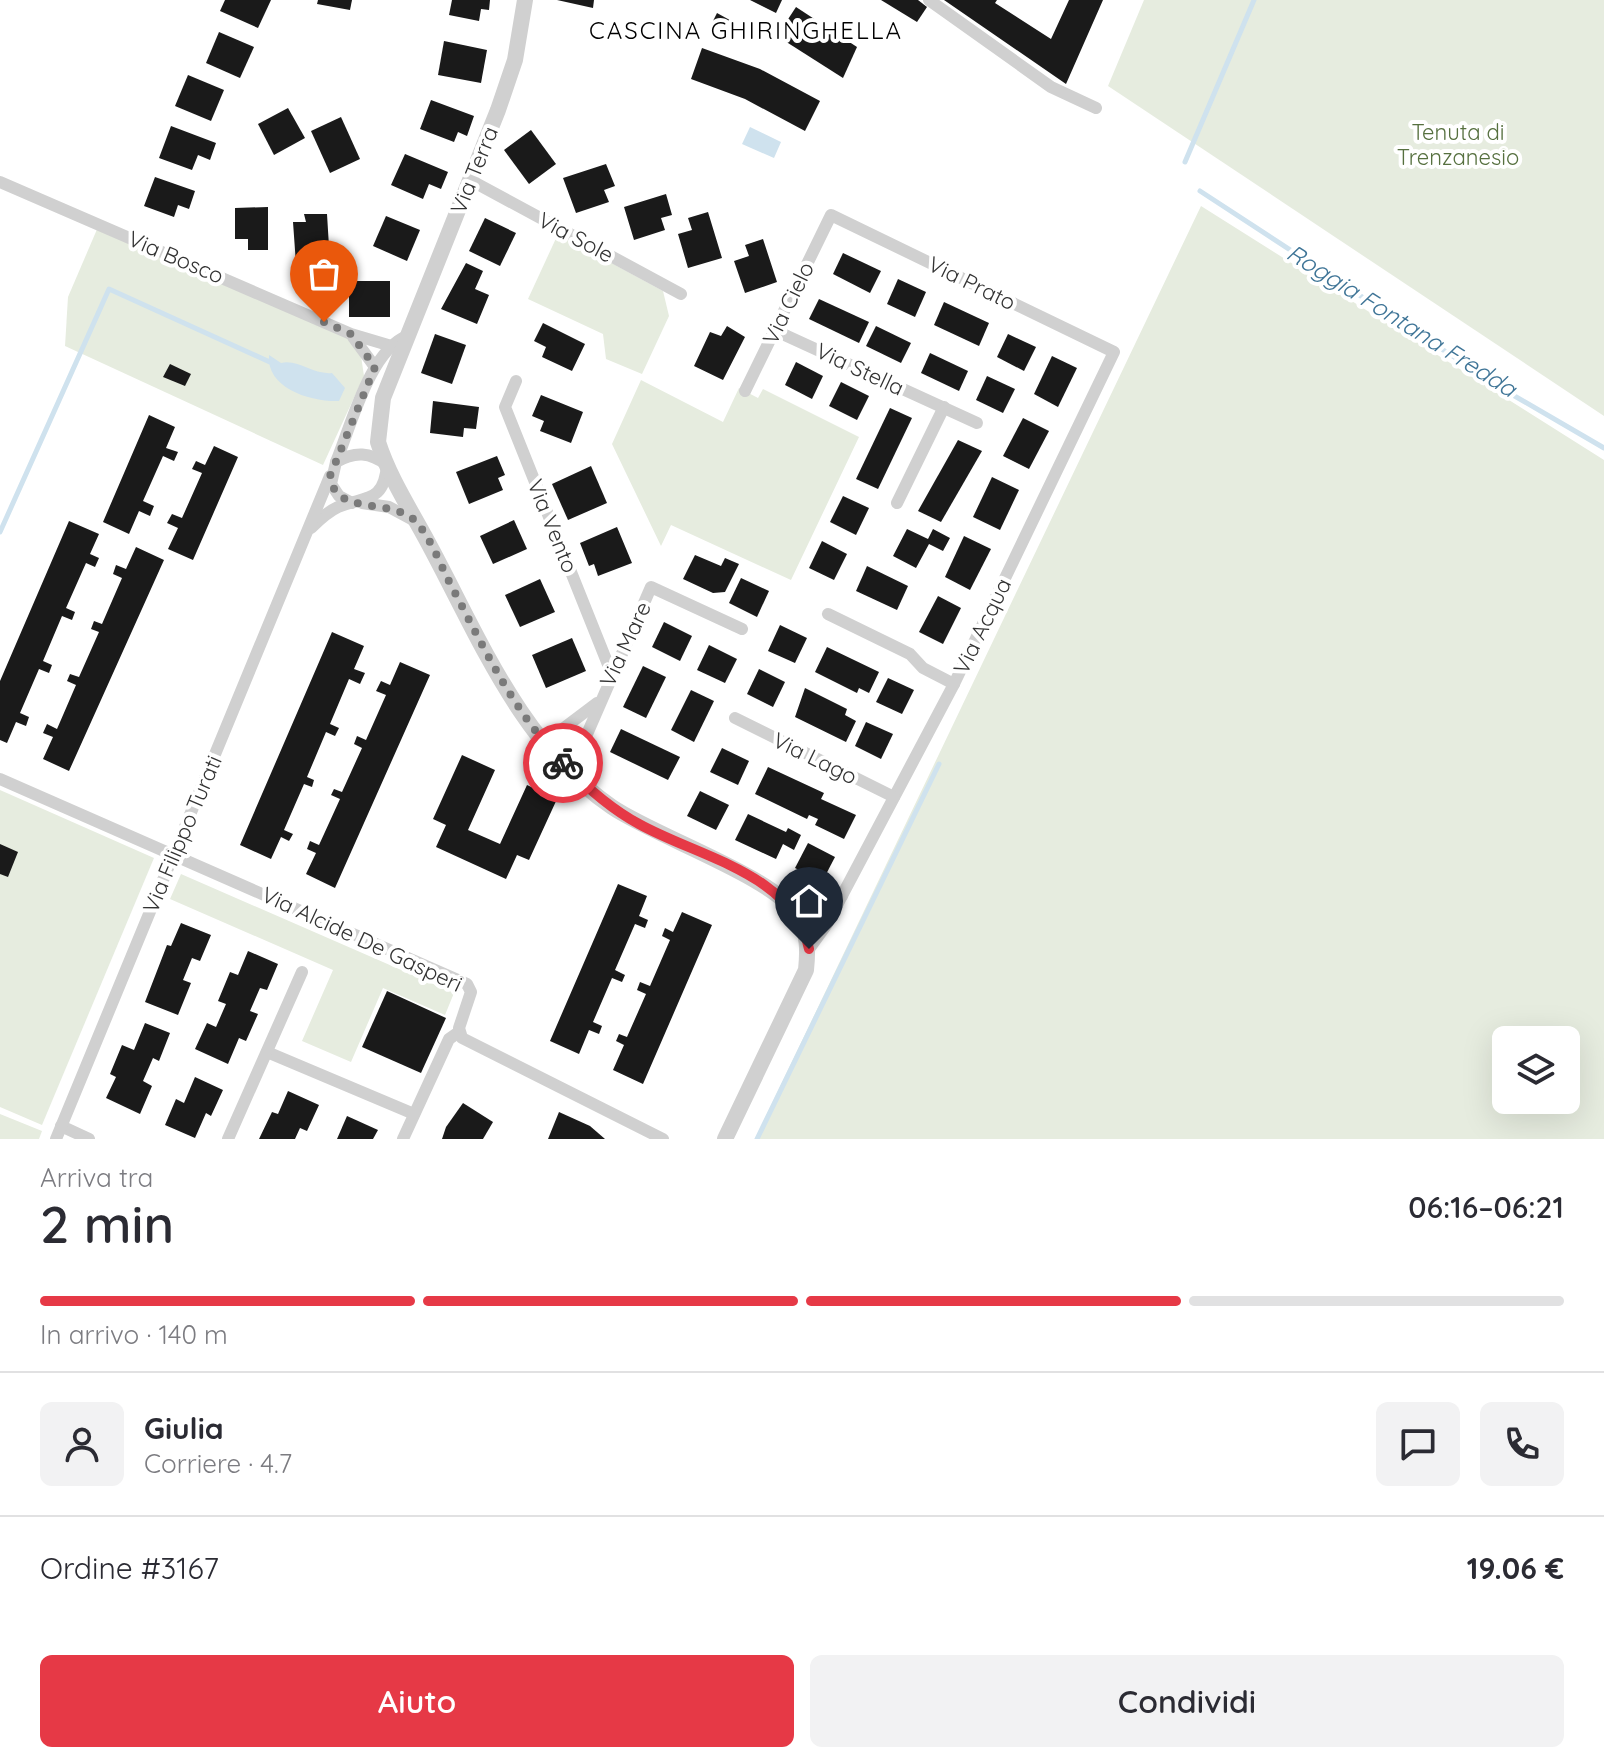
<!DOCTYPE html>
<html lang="it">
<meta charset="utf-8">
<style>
body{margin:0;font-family:Quicksand,sans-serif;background:#f2f2f3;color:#2b2b33;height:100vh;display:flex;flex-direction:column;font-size:30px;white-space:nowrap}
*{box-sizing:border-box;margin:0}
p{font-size:26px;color:#7c7c81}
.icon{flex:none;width:44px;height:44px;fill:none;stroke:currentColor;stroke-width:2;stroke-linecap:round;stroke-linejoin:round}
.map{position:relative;height:1139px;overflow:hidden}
.side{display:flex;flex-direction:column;background:#fff;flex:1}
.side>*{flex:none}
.controls{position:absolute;left:1492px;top:1026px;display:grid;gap:16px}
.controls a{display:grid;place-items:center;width:88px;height:88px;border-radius:12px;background:#fff;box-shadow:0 8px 32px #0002;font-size:40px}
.pin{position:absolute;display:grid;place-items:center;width:68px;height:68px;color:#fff;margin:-82px -34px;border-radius:50% 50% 50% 0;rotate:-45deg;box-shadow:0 0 8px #0007}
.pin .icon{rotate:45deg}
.courier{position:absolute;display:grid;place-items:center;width:80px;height:80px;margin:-40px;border:6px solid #e63946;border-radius:50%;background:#fff;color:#222;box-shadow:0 2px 10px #0007}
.summary em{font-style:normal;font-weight:600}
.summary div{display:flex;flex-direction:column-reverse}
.summary{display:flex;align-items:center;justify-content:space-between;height:136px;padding:0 40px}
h1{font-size:52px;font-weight:600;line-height:60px}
.bar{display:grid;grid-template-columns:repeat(4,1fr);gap:12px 8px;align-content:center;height:96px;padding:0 40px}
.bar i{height:10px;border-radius:6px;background:#e1e1e2}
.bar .on{background:#e63946}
.bar p{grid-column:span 4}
.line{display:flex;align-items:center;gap:20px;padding:0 40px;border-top:2px solid #e1e1e2}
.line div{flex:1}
.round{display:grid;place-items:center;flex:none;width:84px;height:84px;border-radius:12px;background:#f2f2f3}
.action{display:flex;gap:16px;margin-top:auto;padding:16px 40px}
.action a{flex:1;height:92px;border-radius:12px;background:#e63946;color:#fff;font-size:32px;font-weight:600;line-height:92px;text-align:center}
.action a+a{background:#f2f2f3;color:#2b2b33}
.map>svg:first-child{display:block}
.green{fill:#e6ecdf;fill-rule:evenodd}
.water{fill:#cfe2ee}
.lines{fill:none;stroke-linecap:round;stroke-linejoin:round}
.stream{stroke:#cfe2ee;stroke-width:5}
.building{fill:#1a1a1a}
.minor{stroke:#d0d0d0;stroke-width:12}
.tertiary{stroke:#d0d0d0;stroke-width:16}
.done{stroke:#7a7a7a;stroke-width:8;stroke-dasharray:0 14.4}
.route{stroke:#e63946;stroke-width:10}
.labels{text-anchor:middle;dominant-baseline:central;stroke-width:8;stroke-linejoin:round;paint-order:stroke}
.park-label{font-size:22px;fill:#56703f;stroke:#fff}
.street-label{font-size:22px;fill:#333;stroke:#fff}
.neighbourhood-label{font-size:24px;letter-spacing:2px;fill:#000;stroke:#fff}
.water-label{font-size:24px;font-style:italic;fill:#3f7597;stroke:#fff}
</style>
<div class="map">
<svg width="1604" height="1139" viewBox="0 0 1604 1139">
<rect width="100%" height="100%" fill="#fff"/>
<g class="green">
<polygon points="1144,0 1604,0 1604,416 1108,86"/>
<path d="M1201,206L1604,460V1139H755ZM1506,1040H1566V1100H1506Z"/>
<polygon points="98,227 349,337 361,356 364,376 323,465 65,346 68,297"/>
<polygon points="558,234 663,291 669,316 642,374 606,359 603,334 528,299"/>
<polygon points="641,380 723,422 739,388 758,398 763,389 859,437 791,580 671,525 661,546 612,444"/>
<polygon points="0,790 154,858 42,1125 0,1107"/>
<polygon points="181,874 454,993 445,1015 383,988 351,1062 302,1041 333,970 170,899"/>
<polygon points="0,1114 42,1131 39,1139 0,1139"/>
</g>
<g class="water">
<polygon points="750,127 781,142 774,158 742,144"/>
<path d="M269,355L281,363C299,359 313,375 332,373L345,388L339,401C310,402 266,388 269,355Z"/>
</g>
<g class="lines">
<g class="stream">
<polyline points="1185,162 1254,0"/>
<polyline points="1200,191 1506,391 1604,448"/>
<polyline points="0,532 109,289 272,363"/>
<polyline points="757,1139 939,764"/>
</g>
</g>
<g class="building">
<polygon points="225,0 271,0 258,28 220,11"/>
<polygon points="318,0 352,0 350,10 317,4"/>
<polygon points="452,0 490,0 489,10 481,9 479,21 449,15"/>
<polygon points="557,0 594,0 593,8"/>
<polygon points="750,0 782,0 776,13"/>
<polygon points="881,0 918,0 927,7 917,22"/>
<polygon points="944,0 997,0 995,3 1051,39 1069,0 1103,0 1066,84"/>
<polygon points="796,7 857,47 843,78 777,36"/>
<polygon points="717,13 737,24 729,40 709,29"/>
<polygon points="219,32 254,47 240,78 206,63"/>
<polygon points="444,41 487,50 481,83 438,75"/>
<polygon points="702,48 760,69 820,101 805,131 745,99 691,79"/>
<polygon points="188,75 224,90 211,121 175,106"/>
<polygon points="431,100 474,116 467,136 458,132 454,142 420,129"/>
<polygon points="288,108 305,138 274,155 258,124"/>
<polygon points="341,117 360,159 330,173 311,131"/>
<polygon points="171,126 216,143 210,160 198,155 192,170 159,158"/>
<polygon points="531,130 556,164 529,184 504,150"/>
<polygon points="405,154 448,172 441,189 429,184 423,199 391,185"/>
<polygon points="606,164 615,186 604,190 609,202 576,213 563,178"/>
<polygon points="155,177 195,191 189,209 178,205 174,217 144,206"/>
<polygon points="666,194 672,215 661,218 665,230 634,240 624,207"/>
<polygon points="268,207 268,250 248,250 248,239 235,239 235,208"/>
<polygon points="708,212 722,258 688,268 678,234 692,230 688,218"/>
<polygon points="304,214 327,214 330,263 296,264 293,222 306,222"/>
<polygon points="386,216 420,230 407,261 373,246"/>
<polygon points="485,218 516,233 500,266 469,251"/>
<polygon points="763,239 777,282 745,293 734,261 749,256 745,245"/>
<polygon points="843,253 881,271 870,293 833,274"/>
<polygon points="466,263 483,271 475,289 489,295 477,324 441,309"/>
<polygon points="898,279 926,292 915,317 887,304"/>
<rect x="349" y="281" width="41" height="36"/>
<polygon points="819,299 869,322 859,343 809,319"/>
<polygon points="944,302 989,323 979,346 934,325"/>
<polygon points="543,323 585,344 572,371 542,357 546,347 534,341"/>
<polygon points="727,326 745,337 723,380 694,366 710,332 721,336"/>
<polygon points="876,326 911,343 901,363 866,346"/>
<polygon points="435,334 466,345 452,384 421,373"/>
<polygon points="1008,334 1036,347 1024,371 997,357"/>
<polygon points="930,353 968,371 959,391 921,373"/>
<polygon points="1052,356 1077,368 1058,407 1034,394"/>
<polygon points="796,362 823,376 812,399 785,385"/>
<polygon points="170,364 191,374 185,386 163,377"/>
<polygon points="987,376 1015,389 1003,413 976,400"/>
<polygon points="841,382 869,396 857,420 829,406"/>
<polygon points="541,395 583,412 571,443 540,431 544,421 532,416"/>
<polygon points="433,401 479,407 476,429 464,428 463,437 430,433"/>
<polygon points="890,408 912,418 878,489 856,479"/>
<polygon points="149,415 175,427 166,448 178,452 174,461 163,456 143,501 154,506 150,516 139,511 129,534 103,522"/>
<polygon points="1023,418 1049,431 1029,469 1003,456"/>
<polygon points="958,440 982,451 941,522 918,511"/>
<polygon points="214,446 238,457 193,560 168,549 178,528 167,523 172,514 182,518 202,473 192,469 196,461 205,465"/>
<polygon points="497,456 505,475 498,478 503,490 469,504 456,472"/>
<polygon points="591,466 607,503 568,520 552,484"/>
<polygon points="992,477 1019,490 1000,530 973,517"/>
<polygon points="843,496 869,508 856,535 830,522"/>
<polygon points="514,520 527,549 493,564 480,536"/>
<polygon points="69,521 99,534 90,554 99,558 95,567 86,563 66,608 75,612 72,620 62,616 43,661 52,665 49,673 39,669 20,713 29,717 26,726 16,722 7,743 0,740 0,681"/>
<polygon points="617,527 632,563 598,576 594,564 589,566 580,543"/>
<polygon points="907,529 928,539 933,529 950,538 943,551 929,544 916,568 893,556"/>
<polygon points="964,536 991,549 970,590 945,577"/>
<polygon points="822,541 847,554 834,580 809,568"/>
<polygon points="136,547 164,560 69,771 43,759 53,737 43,733 47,724 57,729 76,685 67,681 70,674 79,677 99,632 91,629 94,621 102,624 122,578 113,574 116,565 126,569"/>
<polygon points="695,555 721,566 725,558 739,564 725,592 713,593 683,579"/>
<polygon points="867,566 908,586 897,610 856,591"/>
<polygon points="741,578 769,591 757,617 729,603"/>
<polygon points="540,579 555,612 520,627 505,595"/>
<polygon points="938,596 961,608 943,644 919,632"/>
<polygon points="664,622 692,636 680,661 652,647"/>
<polygon points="780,625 807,638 795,663 768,651"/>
<polygon points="332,632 364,646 354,669 365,673 360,684 349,679 330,724 339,728 335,736 326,732 307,777 314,780 312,787 304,784 284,830 293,834 289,841 281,837 271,859 240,845"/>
<polygon points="572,638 586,671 546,688 532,655"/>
<polygon points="709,645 737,659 725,683 697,670"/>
<polygon points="827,647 879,672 869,693 859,688 857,693 815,672"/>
<polygon points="400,662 430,675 335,888 306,874 316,853 307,849 310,841 319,845 340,799 331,795 334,789 342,792 362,748 354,744 357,736 366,740 386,695 376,691 381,681 390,685"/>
<polygon points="643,666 666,677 646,718 623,707"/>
<polygon points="759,669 785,682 773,707 747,694"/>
<polygon points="888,678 914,690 902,714 876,702"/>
<polygon points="805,688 847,709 845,715 856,721 846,742 795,717"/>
<polygon points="691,690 714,701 694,742 671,730"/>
<polygon points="866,722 893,734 881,759 855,746"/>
<polygon points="621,729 680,757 668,780 610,752"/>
<polygon points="722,748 749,761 738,785 710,772"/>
<polygon points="462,755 495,770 468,830 500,844 527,785 557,799 529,860 517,855 506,879 436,847 446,825 433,819"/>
<polygon points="768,767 824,793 821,799 856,815 844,839 815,825 818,819 809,815 807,819 755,794"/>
<polygon points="700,791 729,805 716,830 687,816"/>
<polygon points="748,814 786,832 788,828 801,835 794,850 783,844 776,859 735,840"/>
<polygon points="808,843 835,857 822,882 795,868"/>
<polygon points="0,844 18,852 8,877 0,874"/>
<polygon points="618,884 647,896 639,916 648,920 645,928 635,924 615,970 625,975 622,982 612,978 593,1022 602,1026 599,1034 589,1030 579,1054 550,1041"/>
<polygon points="682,912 712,925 643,1084 613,1070 624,1045 616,1041 619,1034 627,1037 646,994 637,990 640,982 650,986 670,940 662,936 665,928 673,932"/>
<polygon points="181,923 211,935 200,961 192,958 183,980 191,983 178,1015 145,1002 167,945 171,946"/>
<polygon points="248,951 278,964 267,990 260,988 250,1011 258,1014 246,1041 239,1038 228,1064 195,1049 207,1023 216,1027 226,1004 218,1001 230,972 238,975"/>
<polygon points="387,991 446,1018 421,1073 362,1047"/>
<polygon points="145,1023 170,1033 159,1061 153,1058 143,1081 152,1086 140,1114 106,1098 116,1077 110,1074 122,1045 134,1050"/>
<polygon points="195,1077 223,1090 211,1116 206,1113 195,1138 165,1125 176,1099 184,1103"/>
<polygon points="288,1091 319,1105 307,1131 300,1128 295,1139 259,1139 272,1112 278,1114"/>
<polygon points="463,1103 493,1122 483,1139 442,1139 446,1127"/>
<polygon points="559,1112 590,1126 605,1139 548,1139"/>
<polygon points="347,1116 378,1130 373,1139 337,1139"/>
</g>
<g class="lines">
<g class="minor">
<polyline points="929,0 1051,87 1096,108"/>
<polyline points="470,180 681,294"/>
<polyline points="0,182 351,334 388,345"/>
<polyline points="776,331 977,423"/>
<polyline points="353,337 375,367"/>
<polyline points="516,381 505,407 611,672"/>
<polyline points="745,391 831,215 1114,352 954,684 827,924 809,949"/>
<path d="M336,462C351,426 370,350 407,336"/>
<polyline points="362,503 389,507 415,521"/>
<polyline points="897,503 944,407"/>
<path d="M311,528C319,520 327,512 338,507C364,496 384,504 387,465C370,452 355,451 336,462L331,484L339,496L352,503"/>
<polyline points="828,614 910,654 923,668 954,684"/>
<polyline points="735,718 894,797"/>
<polyline points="544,743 597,703"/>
<polyline points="571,771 651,587 742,629"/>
<polyline points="0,779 467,984 471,992 459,1028 462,1038 663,1139"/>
<polyline points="798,916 842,896"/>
<polyline points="267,1052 414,1114"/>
<polyline points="61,1126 89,1139"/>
<polyline points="56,1139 330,476"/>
<polyline points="228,1139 302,972"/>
<polyline points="403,1139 449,1039 459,1032"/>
</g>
<path class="tertiary" d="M525,0L515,60L498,110L383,398L378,442C390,480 414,515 432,550C481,642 523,746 612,807C656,837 776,877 799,917C808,934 808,951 806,970L725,1139"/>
</g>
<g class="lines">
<path class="done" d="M324,322L351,334L375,367L330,476C335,519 397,495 419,525C433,543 442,569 453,589C486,652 514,712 563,763"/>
<path class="route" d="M563,763C586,787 611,809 639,824C698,857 795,874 809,949"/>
</g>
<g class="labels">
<g class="park-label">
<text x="1458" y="132">Tenuta di<tspan x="1458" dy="25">Trenzanesio</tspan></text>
</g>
<g class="street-label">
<text transform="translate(474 170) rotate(-68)">Via Terra</text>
<text transform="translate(576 237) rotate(28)">Via Sole</text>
<text transform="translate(176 257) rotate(23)">Via Bosco</text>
<text transform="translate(972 283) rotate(26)">Via Prato</text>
<text transform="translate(788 303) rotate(-64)">Via Cielo</text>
<text transform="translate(860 369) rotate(25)">Via Stella</text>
<text transform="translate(553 526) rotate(68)">Via Vento</text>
<text transform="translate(982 626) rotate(-64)">Via Acqua</text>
<text transform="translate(625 644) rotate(-65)">Via Mare</text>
<text transform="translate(815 758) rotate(26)">Via Lago</text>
<text transform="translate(182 834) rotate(-67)">Via Filippo Turati</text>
<text transform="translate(362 939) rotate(25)">Via Alcide De Gasperi</text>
</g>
<g class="neighbourhood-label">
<text x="746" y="30">CASCINA GHIRINGHELLA</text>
</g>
<g class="water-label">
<text transform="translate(1402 320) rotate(32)">Roggia Fontana Fredda</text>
</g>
</g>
</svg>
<div class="controls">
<a><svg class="icon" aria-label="layers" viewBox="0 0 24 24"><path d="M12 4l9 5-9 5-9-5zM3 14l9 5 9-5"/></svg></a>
</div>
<div class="pin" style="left:324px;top:322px;background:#ea580c"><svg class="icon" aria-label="bag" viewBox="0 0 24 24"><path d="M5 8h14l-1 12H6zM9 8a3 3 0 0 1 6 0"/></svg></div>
<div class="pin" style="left:809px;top:949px;background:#1f2937"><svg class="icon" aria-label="home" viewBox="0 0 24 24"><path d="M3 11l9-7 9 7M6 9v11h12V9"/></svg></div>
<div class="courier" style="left:563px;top:763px"><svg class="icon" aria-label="bike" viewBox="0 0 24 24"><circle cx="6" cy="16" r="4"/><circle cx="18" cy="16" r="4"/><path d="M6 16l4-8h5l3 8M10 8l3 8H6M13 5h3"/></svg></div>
</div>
<section class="side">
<div class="summary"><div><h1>2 min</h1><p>Arriva tra</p></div><em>06:16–06:21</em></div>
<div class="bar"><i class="on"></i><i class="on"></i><i class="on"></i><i></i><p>In arrivo · 140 m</p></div>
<div class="line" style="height:144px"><a class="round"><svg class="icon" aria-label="person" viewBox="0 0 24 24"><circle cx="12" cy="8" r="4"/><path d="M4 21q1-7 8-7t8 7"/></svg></a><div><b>Giulia</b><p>Corriere · 4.7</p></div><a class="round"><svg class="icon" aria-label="chat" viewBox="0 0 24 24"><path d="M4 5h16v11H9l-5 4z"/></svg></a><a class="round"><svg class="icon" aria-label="phone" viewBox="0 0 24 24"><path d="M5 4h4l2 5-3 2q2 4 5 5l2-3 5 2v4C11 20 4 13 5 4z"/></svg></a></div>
<div class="line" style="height:104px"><div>Ordine #3167</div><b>19.06 €</b></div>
<div class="action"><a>Aiuto</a><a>Condividi</a></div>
</section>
